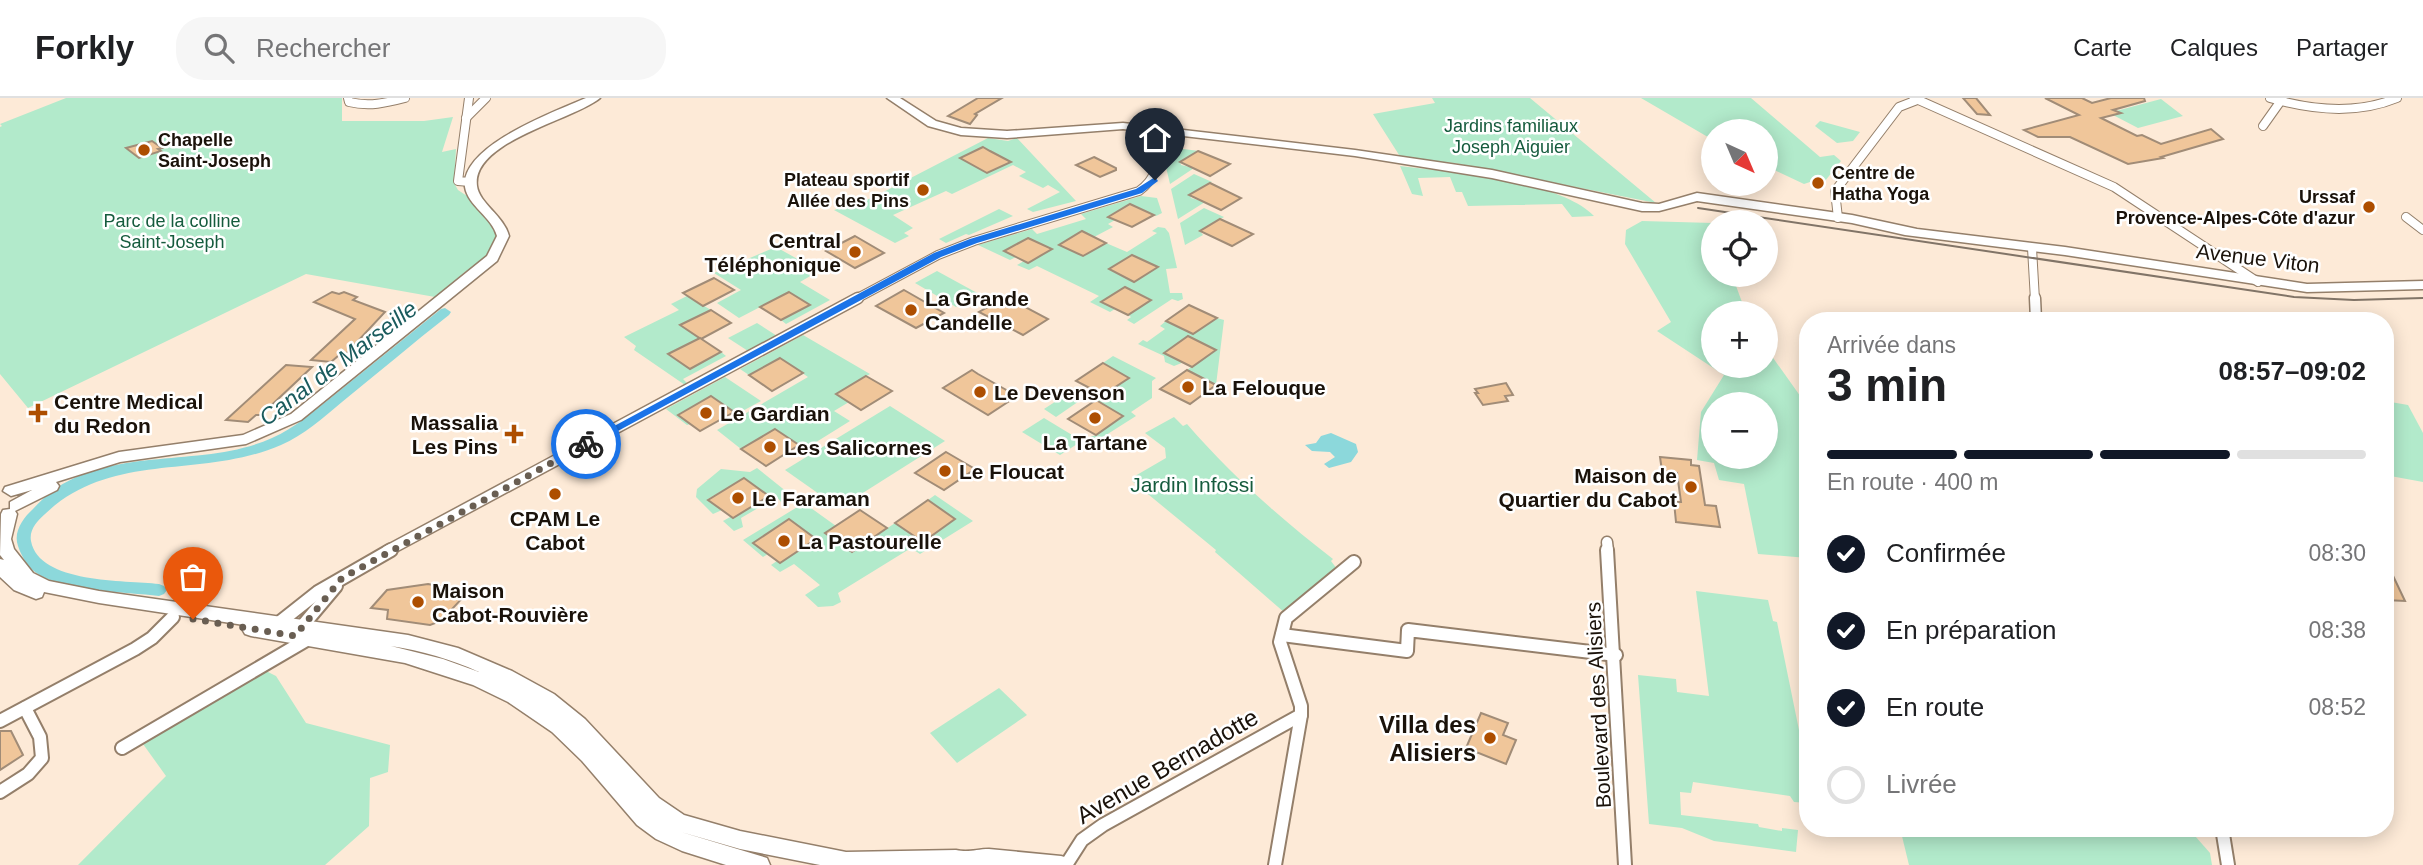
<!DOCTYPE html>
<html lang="fr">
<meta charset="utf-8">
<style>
body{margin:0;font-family:Arial,sans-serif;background:#f6f6f6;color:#202124;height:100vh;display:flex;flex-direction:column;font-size:26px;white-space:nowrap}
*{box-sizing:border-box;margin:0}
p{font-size:23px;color:#757577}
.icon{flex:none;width:38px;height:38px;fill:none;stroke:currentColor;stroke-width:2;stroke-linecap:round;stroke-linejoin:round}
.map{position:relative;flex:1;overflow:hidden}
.details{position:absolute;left:1799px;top:214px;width:595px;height:525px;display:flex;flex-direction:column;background:#fff;border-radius:28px;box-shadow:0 4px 18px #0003}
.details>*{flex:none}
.needle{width:46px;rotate:136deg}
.controls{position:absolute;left:1701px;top:21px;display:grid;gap:14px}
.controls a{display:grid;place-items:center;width:77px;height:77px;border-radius:50%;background:#fff;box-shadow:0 4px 18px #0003;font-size:35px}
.pin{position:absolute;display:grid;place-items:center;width:60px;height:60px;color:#fff;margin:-72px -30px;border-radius:50% 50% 50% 0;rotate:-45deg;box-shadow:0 0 7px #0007}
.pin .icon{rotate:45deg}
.courier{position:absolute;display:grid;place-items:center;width:70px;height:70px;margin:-35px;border:5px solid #1a73e8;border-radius:50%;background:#fff;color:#222;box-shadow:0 2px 9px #0007}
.overview em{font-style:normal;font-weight:700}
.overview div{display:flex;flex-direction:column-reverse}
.overview{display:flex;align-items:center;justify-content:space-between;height:119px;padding:0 28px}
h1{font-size:46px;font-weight:700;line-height:52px}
.bar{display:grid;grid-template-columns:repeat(4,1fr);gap:10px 7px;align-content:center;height:84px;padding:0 28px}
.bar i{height:9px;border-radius:5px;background:#e0e0e0}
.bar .active{background:#111827}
.bar p{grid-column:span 4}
ol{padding:0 28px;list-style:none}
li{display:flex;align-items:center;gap:21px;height:77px}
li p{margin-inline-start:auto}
li .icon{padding:7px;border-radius:50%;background:#111827;color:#fff;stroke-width:4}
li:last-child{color:#757577}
li i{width:38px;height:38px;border:4px solid #e0e0e0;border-radius:50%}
header{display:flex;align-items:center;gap:42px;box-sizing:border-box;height:98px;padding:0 35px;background:#fff;border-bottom:2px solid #e0e0e0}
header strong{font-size:33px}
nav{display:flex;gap:38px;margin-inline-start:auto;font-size:24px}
.search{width:490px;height:63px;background:#f6f6f6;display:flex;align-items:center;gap:18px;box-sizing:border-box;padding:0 24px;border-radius:28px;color:#757577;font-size:26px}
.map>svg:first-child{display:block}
.green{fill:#b2eacb;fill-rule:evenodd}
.water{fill:#8cd8db}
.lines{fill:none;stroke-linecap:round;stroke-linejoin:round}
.canal{fill:#8cd8db;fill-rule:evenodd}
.building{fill:#f0c69a;stroke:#a18c77;stroke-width:2}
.street-far2-casing{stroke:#947f6a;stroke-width:10}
.street-far1-casing{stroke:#947f6a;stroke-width:13}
.street-casing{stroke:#947f6a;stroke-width:16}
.secondary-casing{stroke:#947f6a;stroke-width:3}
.street-far2{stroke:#fff;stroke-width:8}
.street-far1{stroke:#fff;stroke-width:10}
.street{stroke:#fff;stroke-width:12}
.secondary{fill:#fff;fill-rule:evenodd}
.tram{stroke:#817467;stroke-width:2}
.route{fill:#1a73e8}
.done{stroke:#695e52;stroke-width:7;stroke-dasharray:0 12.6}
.poi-dot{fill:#ad4e00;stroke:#fff;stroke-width:2.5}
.labels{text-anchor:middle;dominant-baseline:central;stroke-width:5;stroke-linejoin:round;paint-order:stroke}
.far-park-label{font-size:18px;fill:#155b3d;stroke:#fff}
.far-poi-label{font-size:18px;font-weight:bold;fill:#1a120a;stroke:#fff;text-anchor:start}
.poi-label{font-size:21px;font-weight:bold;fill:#1a120a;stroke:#fff;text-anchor:start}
.street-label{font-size:21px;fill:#1a120a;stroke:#fff}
.park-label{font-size:21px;fill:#155b3d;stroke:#fff}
.water-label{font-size:23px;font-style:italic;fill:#1a5b5d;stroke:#fff}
.near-poi-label{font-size:24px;font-weight:bold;fill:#1a120a;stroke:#fff;text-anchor:end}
.near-street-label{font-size:24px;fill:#1a120a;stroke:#fff}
</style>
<header>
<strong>Forkly</strong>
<div class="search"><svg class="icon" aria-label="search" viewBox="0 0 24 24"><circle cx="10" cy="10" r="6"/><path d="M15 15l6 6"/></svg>Rechercher</div>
<nav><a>Carte</a><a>Calques</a><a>Partager</a></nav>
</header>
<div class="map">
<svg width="2423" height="767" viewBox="0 0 2423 767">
<rect width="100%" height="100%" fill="#fdead7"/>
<g class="green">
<polygon points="66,0 342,0 342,23 424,23 453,19 442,54 456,51 454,85 458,92 473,102 498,135 492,154 473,174 466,173 435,199 306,176 28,310 0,276 0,29 2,28 0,26"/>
<polygon points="1432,0 1530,0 1656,105 1454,65 1401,60 1373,16 1435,5"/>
<polygon points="1641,0 1751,0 1820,59 1834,57 1841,63 1825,83 1819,81 1804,86 1766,68 1766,33 1713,33 1713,42"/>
<polygon points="2161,1 2183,18 2138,30 2113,17 2120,15 2116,13"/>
<polygon points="1820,23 1860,34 1853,43 1837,45 1815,28"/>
<polygon points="988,40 1008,43 1017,40 1076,103 1033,114 1027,111 1060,94 1048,87 1043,90 1019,78 1026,74 1013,67 952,96 946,93 893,117 913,130 904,135 909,138 895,145 834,112 872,100"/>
<polygon points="1168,49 1199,53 1180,64 1181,67 1194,70 1170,86 1162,52"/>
<path d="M1400,68C1451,74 1559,82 1594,118L1572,119L1562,106L1468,108L1462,94H1456L1450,79L1418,80L1423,98L1412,96Z"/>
<polygon points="1194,76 1212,84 1190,97 1191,100 1205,104 1178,121 1171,91"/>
<polygon points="1141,98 1157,100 1162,115 1156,118 1130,106 1108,118 1115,122 1108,126 1113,129 1094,139 1082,134 1059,147 1083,158 1106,145 1127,154 1157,135 1152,133 1158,129 1165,130 1169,135 1177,170 1166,171 1170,195 1182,195 1183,201 1178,203 1172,201 1134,226 1127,222 1131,219 1128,217 1150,201 1125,189 1102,203 1115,211 1110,214 1090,204 1099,198 1037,168 1029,172 1017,167 1024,163 1028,165 1051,151 1028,140 1004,153 1016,159 1010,162 978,147 1032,131 1037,136 1086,121 1081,116"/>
<polygon points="1204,110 1224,119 1200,133 1203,137 1185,147 1180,125"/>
<polygon points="999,111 1013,118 969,137 966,136 946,145 939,141"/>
<path d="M1642,123L1713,125V177H1732L1746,215H1713V268H1766V250L1808,309V460L1758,456L1744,386L1719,382L1714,365L1697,362L1701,314L1724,277L1657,233L1671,224L1625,146L1626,132ZM1713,306H1766V359H1713Z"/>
<polygon points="776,149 819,173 800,184 830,202 786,226 781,222 810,207 789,194 739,220 717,205 741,192 714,175"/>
<polygon points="937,173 979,196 956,209 915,185"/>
<polygon points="687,198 711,212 680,227 700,240 669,257 690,271 721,254 726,258 683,281 688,286 685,287 634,252 636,248 624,239 679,212 671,206"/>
<polygon points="1217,220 1224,222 1216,287 1187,272 1215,252 1174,268 1165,264 1164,258 1138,246 1143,242 1147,244 1165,231 1160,228 1166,223 1193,236"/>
<polygon points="757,225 777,238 748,253 728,240"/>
<polygon points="803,237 870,276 836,296 849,304 834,313 850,323 805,351 775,331 741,351 717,332 808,279 780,260 749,277 740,271"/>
<polygon points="1113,258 1156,280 1152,283 1152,300 1131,314 1136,318 1095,344 1087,340 1096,337 1123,318 1096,302 1129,280 1103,265"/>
<polygon points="725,279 761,303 737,316 711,298 678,317 690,326 687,327 666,311"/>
<polygon points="1073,292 1085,299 1056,319 1044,311"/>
<polygon points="2385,303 2408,307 2423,335 2423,384 2385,377"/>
<polygon points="890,308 945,343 839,410 785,372"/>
<path d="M1174,319L1183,328L1187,326C1231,377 1280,420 1333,461L1331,463L1337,471L1285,515L1215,454L1216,452L1132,383L1135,378L1166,360L1165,350L1145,335Z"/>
<polygon points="1044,320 1082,343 1060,357 1022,334"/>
<polygon points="757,370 792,398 781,404 777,399 741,420 743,429 734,433 723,423 768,398 744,380 708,401 722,412 713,416 696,399 697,391 721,371 750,374"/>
<polygon points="935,397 973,423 920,456 911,450 838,495 841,504 833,508 818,509 805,497 820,487 794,466 780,474 771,467 777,463 780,465 815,441 789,422 754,444 768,456 763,459 743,442 804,405 836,428 826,435 852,454 895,425 923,444 955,421 928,402"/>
<polygon points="1696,493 1768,502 1773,523 1777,524 1800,637 1808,639 1808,705 1794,704 1790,698 1693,684 1691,695 1680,694 1681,717 1758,726 1759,729 1782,733 1782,730 1798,732 1796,754 1714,743 1682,730 1649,726 1638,577 1676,581 1677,594 1709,598"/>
<polygon points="266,573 276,578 306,625 390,647 388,674 370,680 369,728 325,767 78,767 166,678 143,646"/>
<polygon points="999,590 1027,617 957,665 930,635"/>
<polygon points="1900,730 2188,730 2210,755 2212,767 1909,767"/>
</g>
<polygon class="water" points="1331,335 1356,346 1358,354 1351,364 1329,370 1324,366 1335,359 1330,354 1312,353 1305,347 1316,345 1321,338"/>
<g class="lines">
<path class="canal" d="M445,210L451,214L449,217C413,245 378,275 342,304C323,320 304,337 281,347C200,382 113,352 45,416C37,423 29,432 31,443C39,486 125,482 159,486L164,488L167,492L164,496L159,498C127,494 59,493 35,474C27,468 21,457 18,448C13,434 23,420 33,411C39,405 45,398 52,393C116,347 203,371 272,340C295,330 314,313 333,298C369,269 405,240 441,211Z"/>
</g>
<g class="building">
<polygon points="978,0 1002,0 975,16 977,17 970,26 948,18"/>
<polygon points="1963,0 1976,0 1990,17 1977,16"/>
<polygon points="2045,0 2082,0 2092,5 2111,0 2144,0 2145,3 2113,12 2121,15 2101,20 2137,38 2142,37 2161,46 2211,31 2223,41 2161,59 2163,60 2128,66 2070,39 2038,39 2024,32 2079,17"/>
<polygon points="152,43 162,50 158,51 161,53 139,60 126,50"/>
<polygon points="983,49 990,53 1011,64 987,75 960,60"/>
<polygon points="1198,53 1230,66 1210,78 1180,64"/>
<polygon points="1094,59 1116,70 1116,72 1100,79 1076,67"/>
<polygon points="1210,85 1241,100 1221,112 1189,97"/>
<polygon points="1130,106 1154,117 1132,129 1108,119"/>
<polygon points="1220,121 1253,136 1232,148 1200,133"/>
<polygon points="1082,133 1106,145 1083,158 1059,147"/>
<polygon points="855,138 884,155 855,170 826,153"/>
<polygon points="1028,140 1052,151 1028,165 1004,153"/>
<polygon points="1132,157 1158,169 1134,184 1109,171"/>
<polygon points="714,180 734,192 703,208 683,195"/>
<polygon points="1125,189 1151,202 1128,217 1101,204"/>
<polygon points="904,192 944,215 916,230 876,208"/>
<polygon points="332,194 339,196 344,194 357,199 353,202 385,214 344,258 338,258 331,264 311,262 355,221 314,204"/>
<polygon points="789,194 810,207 781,222 760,209"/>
<polygon points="1006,199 1048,221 1023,237 979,214"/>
<polygon points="1189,207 1217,220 1193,236 1166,223"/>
<polygon points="711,212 731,225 701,241 680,227"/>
<polygon points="1188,238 1216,252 1192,269 1164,255"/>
<polygon points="700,240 721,254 690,271 668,256"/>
<polygon points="780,260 803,275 772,293 749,277"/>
<polygon points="1103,265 1129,280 1103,297 1076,283"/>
<polygon points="286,267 312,269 261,317 256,317 248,324 226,322"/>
<polygon points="972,272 978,276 1017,298 988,317 943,290"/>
<polygon points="1187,272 1216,287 1190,306 1160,291"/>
<polygon points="866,278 892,293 861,312 836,296"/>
<polygon points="1506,285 1513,297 1505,298 1508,303 1483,307 1475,295 1478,295 1475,291"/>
<polygon points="711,298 734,314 700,333 678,317"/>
<polygon points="1096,302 1123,318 1096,337 1068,321"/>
<polygon points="775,331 799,347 766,368 741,351"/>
<polygon points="946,354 975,371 944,392 915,375"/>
<polygon points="1660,359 1691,362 1691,367 1699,368 1705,407 1716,408 1720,429 1676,424 1674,404 1681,404 1677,375 1662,373"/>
<polygon points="744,380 769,398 733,420 708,402"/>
<polygon points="928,402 955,421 923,444 895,425"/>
<polygon points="860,412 887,430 852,454 825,435"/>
<polygon points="789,421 816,441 780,465 753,445"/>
<polygon points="2385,461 2405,503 2385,502"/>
<polygon points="428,486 468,494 441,523 430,527 387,521 388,512 371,510 387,492"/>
<polygon points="1481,615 1508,625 1503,637 1516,642 1506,666 1466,650"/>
<polygon points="0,633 11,633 23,657 0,672"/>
</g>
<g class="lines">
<defs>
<g id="street-far2">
<path d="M348,0L349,4C369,9 386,5 405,0"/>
<polyline points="469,0 458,83 470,84"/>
<polyline points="1914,0 2114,89 2258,184"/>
<path d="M2270,0C2311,12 2356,17 2397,0"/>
<polyline points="466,20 486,0"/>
<polyline points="2263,28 2280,4"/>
<polyline points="2406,119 2423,132"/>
<polyline points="1838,120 1835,93 1899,9 1917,2"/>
<polyline points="2032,150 2035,202"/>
<path d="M854,202L938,157L974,143L1139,93C1167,72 1149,59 1151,31"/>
</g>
<g id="street-far1">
<polyline points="2035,200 2036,222"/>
<polyline points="1607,444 1608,453"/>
<polyline points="387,453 858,200"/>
</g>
<g id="street">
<polyline points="1607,452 1625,767"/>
<polyline points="275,528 318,494 391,452"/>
<polyline points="299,532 336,488"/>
<polyline points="1282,537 1407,553 1408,532 1616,557"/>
<polyline points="0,623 135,551 152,540 173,519"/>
<polyline points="122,650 308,541"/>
<polyline points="0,694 28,676 42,660 40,639 25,610"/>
<polyline points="2222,730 2228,767"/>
<polyline points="1066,767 1082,742 1103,727 1301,617"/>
<polyline points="1275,767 1301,617 1301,608 1280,544 1286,520 1354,464"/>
</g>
<g id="secondary">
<path d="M586,0H600C574,22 471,43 477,88C479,105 504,118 509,138L497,163L301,322L246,346L120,364L56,384L59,388L57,392L15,413L17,416L11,441L14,451L33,475L49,483L99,493L408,537L458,550L512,573L554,596L585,621L659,700L684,717L740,733L846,754L956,752C969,755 976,751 989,751L1061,758L1068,760L1071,767H820L740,751L681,734L767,760L770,767H726L682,753L656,741L637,727L582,663L552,634L508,604L473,587L405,565L251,538L245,536L242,531L244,527L99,505L44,494L42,499L36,501L14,492L0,479V461L4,462L0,457L1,416L3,412L10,411V404L32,392L11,398L3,393L5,389L119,354L243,337L291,316L487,158L497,138C492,119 468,108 465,89C460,48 556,13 586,0ZM391,548C422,553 451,561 479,574L443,561Z"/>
<polygon points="887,0 900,0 936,23 961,30 1007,33 1123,25 1355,52 1492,72 1642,105 1659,106 1697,95 1852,117 1917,131 2065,149 2307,186 2423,183 2423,191 2307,194 2065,157 1905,137 1852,125 1697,103 1659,113 1642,113 1492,80 1355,58 1123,31 1007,40 961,37 928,28"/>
</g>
</defs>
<use href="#street-far2" class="street-far2-casing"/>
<use href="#street-far1" class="street-far1-casing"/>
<use href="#street" class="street-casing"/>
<use href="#secondary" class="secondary-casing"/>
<use href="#street-far2" class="street-far2"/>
<use href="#street-far1" class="street-far1"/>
<use href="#street" class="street"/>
<use href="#secondary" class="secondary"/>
<polyline class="tram" points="1698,110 2294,199 2354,202 2423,200"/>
</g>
<polygon class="route" points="1155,79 1158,83 1142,95 977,145 941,159 590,348 581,346 934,155 970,141 1136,91"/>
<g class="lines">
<polyline class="done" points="193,521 295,538 342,480 586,346"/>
</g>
<g class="poi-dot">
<circle cx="144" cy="52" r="7"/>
<circle cx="1818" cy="85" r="7"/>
<circle cx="923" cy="92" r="7"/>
<circle cx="2369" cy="109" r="7"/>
<circle cx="855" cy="154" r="7"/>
<circle cx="911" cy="212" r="7"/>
<circle cx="1188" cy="289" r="7"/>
<circle cx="980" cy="294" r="7"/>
<path d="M34.5 304.5h7v7h7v7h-7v7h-7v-7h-7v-7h7z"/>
<circle cx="706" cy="315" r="7"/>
<circle cx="1095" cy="320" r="7"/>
<path d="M510.5 325.5h7v7h7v7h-7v7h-7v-7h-7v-7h7z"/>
<circle cx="770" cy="349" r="7"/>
<circle cx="945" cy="373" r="7"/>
<circle cx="1691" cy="389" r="7"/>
<circle cx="555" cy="396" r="7"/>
<circle cx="738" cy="400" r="7"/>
<circle cx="784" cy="443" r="7"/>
<circle cx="418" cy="504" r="7"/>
<circle cx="1490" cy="640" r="7"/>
</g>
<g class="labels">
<g class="far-park-label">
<text x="1511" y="28">Jardins familiaux<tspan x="1511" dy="21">Joseph Aiguier</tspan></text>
<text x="172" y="123">Parc de la colline<tspan x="172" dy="21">Saint-Joseph</tspan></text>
</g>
<g class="far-poi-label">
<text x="158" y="42">Chapelle<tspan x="158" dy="21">Saint-Joseph</tspan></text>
<text x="1832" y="75">Centre de<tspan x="1832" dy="21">Hatha Yoga</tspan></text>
<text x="909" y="82" text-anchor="end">Plateau sportif<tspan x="909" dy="21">Allée des Pins</tspan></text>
<text x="2355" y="99" text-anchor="end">Urssaf<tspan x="2355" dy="21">Provence-Alpes-Côte d'azur</tspan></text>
</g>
<g class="poi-label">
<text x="841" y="142" text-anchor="end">Central<tspan x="841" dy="24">Téléphonique</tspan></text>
<text x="925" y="200">La Grande<tspan x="925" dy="24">Candelle</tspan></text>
<text x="1202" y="289">La Felouque</text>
<text x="994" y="294">Le Devenson</text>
<text x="54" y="303">Centre Medical<tspan x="54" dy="24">du Redon</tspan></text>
<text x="720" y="315">Le Gardian</text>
<text x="498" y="324" text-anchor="end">Massalia<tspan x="498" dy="24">Les Pins</tspan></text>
<text x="1095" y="344" text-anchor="middle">La Tartane</text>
<text x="784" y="349">Les Salicornes</text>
<text x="959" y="373">Le Floucat</text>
<text x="1677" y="377" text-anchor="end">Maison de<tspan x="1677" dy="24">Quartier du Cabot</tspan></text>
<text x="752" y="400">Le Faraman</text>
<text x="555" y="420" text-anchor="middle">CPAM Le<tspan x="555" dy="24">Cabot</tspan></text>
<text x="798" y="443">La Pastourelle</text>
<text x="432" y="492">Maison<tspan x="432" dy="24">Cabot-Rouvière</tspan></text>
</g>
<g class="street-label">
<text transform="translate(2258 160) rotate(7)">Avenue Viton</text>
<text transform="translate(1598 607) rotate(-93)">Boulevard des Alisiers</text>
</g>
<g class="park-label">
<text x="1192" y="386">Jardin Infossi</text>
</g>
<g class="water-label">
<text transform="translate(338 265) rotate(-37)">Canal de Marseille</text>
</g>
<g class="near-poi-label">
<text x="1476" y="626">Villa des<tspan x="1476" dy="28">Alisiers</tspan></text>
</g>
<g class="near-street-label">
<text transform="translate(1167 668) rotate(-30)">Avenue Bernadotte</text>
</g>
</g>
</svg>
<div class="controls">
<a><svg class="needle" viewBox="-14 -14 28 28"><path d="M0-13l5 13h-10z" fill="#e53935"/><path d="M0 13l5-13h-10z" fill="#757577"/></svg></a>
<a><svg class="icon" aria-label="locate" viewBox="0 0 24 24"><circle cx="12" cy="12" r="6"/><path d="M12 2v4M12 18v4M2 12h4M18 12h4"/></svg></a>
<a>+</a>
<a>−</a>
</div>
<div class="pin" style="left:193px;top:521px;background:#ea580c"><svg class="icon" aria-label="bag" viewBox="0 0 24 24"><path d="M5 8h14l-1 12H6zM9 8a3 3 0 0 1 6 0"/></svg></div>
<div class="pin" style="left:1155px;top:82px;background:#1f2937"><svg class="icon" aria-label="home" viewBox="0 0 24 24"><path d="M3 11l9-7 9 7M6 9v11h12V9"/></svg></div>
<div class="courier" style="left:586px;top:346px"><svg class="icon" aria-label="bike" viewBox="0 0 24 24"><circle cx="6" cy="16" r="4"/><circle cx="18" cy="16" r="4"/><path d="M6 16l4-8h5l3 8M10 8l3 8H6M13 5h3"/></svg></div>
<section class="details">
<div class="overview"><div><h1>3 min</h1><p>Arrivée dans</p></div><em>08:57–09:02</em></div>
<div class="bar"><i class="active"></i><i class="active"></i><i class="active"></i><i></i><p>En route · 400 m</p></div>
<ol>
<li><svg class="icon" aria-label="check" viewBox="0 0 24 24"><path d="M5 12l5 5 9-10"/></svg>Confirmée<p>08:30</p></li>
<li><svg class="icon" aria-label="check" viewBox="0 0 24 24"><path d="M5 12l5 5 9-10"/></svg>En préparation<p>08:38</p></li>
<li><svg class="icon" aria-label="check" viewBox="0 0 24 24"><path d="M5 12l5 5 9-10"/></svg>En route<p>08:52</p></li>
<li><i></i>Livrée</li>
</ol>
</section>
</div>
